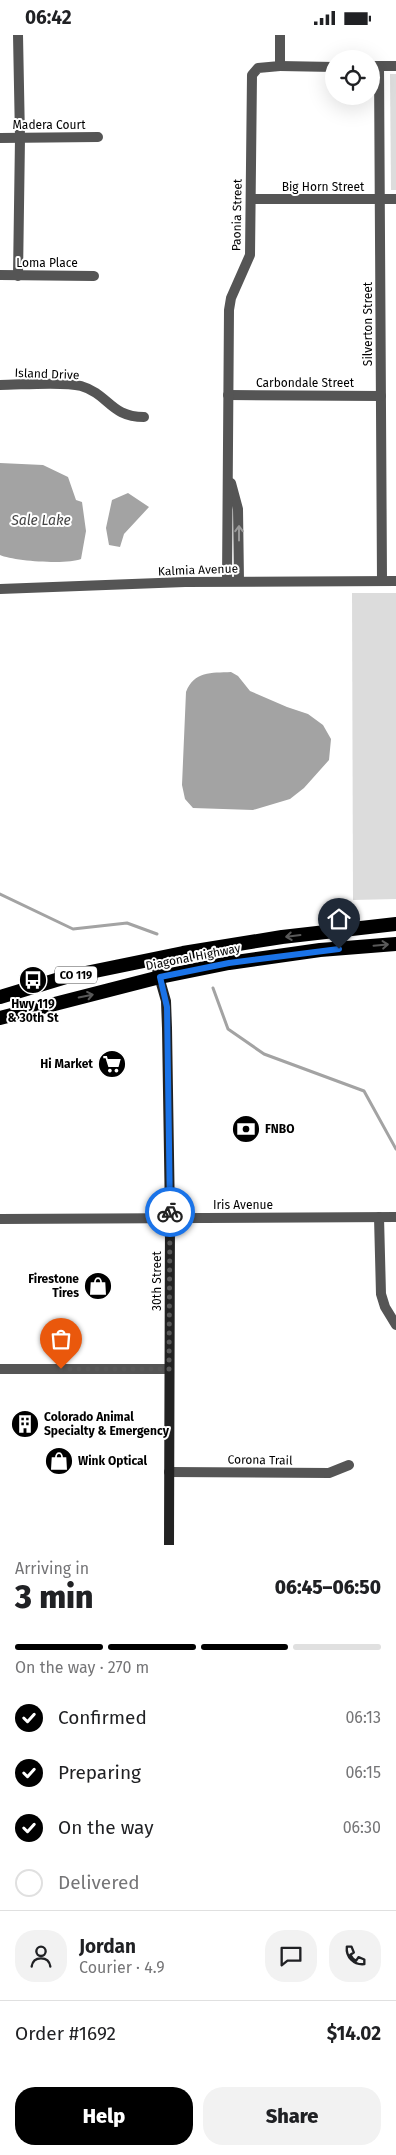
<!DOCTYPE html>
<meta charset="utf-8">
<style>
body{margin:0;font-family:"Fira Sans",sans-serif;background:#f2f2f2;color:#202124;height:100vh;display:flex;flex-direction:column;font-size:19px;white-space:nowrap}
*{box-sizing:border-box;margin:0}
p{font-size:16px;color:#757577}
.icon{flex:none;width:28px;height:28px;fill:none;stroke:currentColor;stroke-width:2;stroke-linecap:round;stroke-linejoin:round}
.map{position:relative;height:1510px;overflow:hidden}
.details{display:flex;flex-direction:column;background:#fff;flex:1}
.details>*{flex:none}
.buttons{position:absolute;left:325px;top:15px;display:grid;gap:10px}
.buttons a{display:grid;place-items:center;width:55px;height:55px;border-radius:50%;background:#fff;box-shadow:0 5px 20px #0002;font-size:25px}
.pin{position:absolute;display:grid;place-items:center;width:42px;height:42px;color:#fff;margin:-51px -21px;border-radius:50% 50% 50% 0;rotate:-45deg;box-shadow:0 0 5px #0007}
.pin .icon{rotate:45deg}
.courier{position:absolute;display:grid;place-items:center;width:50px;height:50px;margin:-25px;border:4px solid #1a73e8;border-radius:50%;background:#fff;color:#222;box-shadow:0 1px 6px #0007}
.head em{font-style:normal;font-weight:800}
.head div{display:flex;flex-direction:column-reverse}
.head{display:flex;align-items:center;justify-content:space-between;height:85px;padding:0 15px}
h1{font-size:32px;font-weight:800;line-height:38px}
.bar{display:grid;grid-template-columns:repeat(4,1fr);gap:8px 5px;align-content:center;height:60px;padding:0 15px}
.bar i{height:6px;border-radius:4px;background:#e0e0e0}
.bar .active{background:#000}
.bar p{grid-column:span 4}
.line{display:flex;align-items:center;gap:12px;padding:0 15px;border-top:1px solid #e0e0e0}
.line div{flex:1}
.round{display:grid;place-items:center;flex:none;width:52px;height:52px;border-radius:20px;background:#f2f2f2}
ol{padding:0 15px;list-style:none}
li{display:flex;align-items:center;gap:15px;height:55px}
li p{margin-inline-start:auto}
li .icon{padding:5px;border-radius:50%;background:#000;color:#fff;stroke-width:4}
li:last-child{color:#757577}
li i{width:28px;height:28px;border:2px solid #e0e0e0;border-radius:50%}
.primary-button{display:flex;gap:10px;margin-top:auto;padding:10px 15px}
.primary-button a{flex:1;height:58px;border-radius:20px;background:#000;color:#fff;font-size:20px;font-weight:800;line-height:58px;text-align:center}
.primary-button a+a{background:#f2f2f2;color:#202124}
.status{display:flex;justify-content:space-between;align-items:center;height:35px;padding:0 25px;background:#fff;direction:ltr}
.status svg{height:14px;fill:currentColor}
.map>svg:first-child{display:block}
.green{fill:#dcdcdc}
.water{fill:#a3a3a3}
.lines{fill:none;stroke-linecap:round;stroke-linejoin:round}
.stream{stroke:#a3a3a3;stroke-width:3}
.minor{stroke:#555;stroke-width:10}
.secondary{stroke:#222;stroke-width:10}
.trunk{stroke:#000;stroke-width:14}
.oneway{stroke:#999}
.oneway2{stroke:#595959}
.done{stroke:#595959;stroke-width:5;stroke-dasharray:0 9}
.route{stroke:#1a73e8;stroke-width:6}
.labels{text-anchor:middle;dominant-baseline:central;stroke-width:4;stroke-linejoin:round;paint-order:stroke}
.shield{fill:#fff;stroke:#4c4c4c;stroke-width:1}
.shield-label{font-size:11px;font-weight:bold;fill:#000}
.street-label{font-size:12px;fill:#000;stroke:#fff}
.poi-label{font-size:12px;font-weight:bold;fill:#000;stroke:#fff;text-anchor:start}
.water-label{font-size:14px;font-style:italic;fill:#444;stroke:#fff}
</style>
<div class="status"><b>06:42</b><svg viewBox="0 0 49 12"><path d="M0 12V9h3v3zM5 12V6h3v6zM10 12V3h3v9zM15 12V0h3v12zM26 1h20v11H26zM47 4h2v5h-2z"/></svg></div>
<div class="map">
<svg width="396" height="1510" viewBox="0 0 396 1510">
<rect width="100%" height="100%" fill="#fff"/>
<g class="green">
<polygon points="390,39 396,39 396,155 391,155"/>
<polygon points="352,558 396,558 396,864 353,865"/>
</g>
<g class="water">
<path d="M0,428L43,430L68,442L76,465L82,467L86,496L81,524C67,530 13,526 0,520Z"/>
<polygon points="128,458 149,472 124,499 120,512 109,510 106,493 112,465"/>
<path d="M231,637L238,641L250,656L287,672L308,679L323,690L331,704L329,725L304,753L290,764L253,775L193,773L185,764L182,750L186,657C194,636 211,638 231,637Z"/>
</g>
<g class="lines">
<g class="stream">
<polyline points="0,859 73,894 127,888 157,899"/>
<polyline points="213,953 228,994 264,1019 364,1056 396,1114"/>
</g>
<g class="minor">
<polyline points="18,0 20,103 18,241"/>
<polyline points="280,31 334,32"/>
<polyline points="371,31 396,31"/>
<polyline points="379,31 382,546"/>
<polyline points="0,103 98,102"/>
<polyline points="251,164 396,164"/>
<polyline points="0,240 94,241"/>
<path d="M0,350C20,350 63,346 81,351C109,359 110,382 144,382"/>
<polyline points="228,360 381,361"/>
<polyline points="231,448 238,474 239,546"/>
<polyline points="227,546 229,275 231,263 250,220 252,40 258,33 280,31 280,0"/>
<polyline points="0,554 185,547 396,546"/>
<polyline points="379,1182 381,1259 385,1272 396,1290"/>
<polyline points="0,1184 396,1182"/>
<polyline points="0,1334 169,1334"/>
<polyline points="169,1437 329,1438 349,1430"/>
</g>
<polyline class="secondary" points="154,924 166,966 167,993 170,1183 169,1510"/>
<g class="trunk">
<polyline points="0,962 66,942 183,918 282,902 396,889"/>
<polyline points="0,983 160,942 229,928 320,915 396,909"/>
</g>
</g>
<defs><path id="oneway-shaft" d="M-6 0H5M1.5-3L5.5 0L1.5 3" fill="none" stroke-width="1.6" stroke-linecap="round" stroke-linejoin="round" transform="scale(1.25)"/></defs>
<use class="oneway" href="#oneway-shaft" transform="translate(239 498) rotate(-90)"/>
<g class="oneway2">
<use href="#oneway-shaft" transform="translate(293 901) rotate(173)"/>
<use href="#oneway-shaft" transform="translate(381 910) rotate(-5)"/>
<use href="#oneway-shaft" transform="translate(86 961) rotate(-12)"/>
</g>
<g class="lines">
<polyline class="done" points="61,1334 169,1334 170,1177"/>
<polyline class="route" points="170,1177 167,972 160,942 229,928 339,914"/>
</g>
<defs>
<symbol id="bus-disc" viewBox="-11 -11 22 22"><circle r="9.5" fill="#000" stroke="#fff"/><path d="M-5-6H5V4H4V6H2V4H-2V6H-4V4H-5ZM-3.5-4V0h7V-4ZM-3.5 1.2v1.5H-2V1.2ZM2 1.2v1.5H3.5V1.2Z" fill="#fff"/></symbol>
<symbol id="supermarket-disc" viewBox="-11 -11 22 22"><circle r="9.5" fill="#000" stroke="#fff"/><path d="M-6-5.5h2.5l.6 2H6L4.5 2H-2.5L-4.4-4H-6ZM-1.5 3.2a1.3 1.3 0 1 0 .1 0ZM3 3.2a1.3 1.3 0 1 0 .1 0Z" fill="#fff"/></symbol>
<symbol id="bank-disc" viewBox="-11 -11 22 22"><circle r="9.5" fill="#000" stroke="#fff"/><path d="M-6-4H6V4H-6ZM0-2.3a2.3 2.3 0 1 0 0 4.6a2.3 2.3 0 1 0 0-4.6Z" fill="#fff"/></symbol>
<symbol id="shop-disc" viewBox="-11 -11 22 22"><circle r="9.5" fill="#000" stroke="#fff"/><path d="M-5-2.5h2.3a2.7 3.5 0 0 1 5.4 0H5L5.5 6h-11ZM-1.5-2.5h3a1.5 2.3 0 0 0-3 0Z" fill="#fff"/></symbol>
<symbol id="building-disc" viewBox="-11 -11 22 22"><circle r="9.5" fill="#000" stroke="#fff"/><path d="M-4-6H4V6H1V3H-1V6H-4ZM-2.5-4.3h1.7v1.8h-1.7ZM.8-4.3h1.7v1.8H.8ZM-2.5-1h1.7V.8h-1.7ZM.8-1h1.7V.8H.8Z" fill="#fff"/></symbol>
</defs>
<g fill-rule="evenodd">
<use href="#bus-disc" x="17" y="929" width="32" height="32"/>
<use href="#supermarket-disc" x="96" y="1013" width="32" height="32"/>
<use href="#bank-disc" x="230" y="1078" width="32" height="32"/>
<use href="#shop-disc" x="82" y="1235" width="32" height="32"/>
<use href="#building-disc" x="9" y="1373" width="32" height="32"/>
<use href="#shop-disc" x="43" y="1410" width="32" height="32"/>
</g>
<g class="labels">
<rect class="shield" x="55" y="931.5" width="42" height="17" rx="4"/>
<g class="shield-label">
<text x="76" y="940">CO 119</text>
</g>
<g class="street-label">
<text x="49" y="90">Madera Court</text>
<text x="323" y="152">Big Horn Street</text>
<text transform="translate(237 180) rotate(-89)">Paonia Street</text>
<text x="47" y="228">Loma Place</text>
<text transform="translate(368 289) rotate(-90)">Silverton Street</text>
<text transform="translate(47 339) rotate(2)">Island Drive</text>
<text x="305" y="348">Carbondale Street</text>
<text transform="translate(198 535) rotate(-2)">Kalmia Avenue</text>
<text transform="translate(193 922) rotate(-11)">Diagonal Highway</text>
<text x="243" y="1170">Iris Avenue</text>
<text transform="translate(157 1246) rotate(-90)">30th Street</text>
<text transform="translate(260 1425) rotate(1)">Corona Trail</text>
</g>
<g class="poi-label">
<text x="33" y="969" text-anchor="middle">Hwy 119<tspan x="33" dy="14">&amp; 30th St</tspan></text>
<text x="93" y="1029" text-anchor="end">Hi Market</text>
<text x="265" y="1094">FNBO</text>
<text x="79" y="1244" text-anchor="end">Firestone<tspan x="79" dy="14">Tires</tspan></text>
<text x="44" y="1382">Colorado Animal<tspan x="44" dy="14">Specialty &amp; Emergency</tspan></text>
<text x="78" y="1426">Wink Optical</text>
</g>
<g class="water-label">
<text x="41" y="485">Sale Lake</text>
</g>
</g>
</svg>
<div class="buttons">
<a><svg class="icon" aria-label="locate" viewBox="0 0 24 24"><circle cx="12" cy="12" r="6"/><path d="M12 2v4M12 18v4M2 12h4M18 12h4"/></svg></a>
</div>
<div class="pin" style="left:61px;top:1334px;background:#ea580c"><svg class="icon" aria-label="bag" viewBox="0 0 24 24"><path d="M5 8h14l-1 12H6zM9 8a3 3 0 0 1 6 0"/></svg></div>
<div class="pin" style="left:339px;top:914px;background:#1f2937"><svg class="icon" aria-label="home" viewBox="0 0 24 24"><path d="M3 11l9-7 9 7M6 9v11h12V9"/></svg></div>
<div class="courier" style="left:170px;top:1177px"><svg class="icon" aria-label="bike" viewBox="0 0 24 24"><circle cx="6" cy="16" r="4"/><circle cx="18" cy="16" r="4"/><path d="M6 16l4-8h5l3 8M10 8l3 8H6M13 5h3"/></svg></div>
</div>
<section class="details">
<div class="head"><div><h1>3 min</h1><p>Arriving in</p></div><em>06:45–06:50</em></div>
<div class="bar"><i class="active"></i><i class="active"></i><i class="active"></i><i></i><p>On the way · 270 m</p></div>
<ol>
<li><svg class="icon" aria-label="check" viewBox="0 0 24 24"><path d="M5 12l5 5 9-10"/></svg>Confirmed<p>06:13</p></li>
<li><svg class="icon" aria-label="check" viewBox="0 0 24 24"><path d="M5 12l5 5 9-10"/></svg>Preparing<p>06:15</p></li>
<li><svg class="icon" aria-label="check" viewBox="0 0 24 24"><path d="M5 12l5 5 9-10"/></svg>On the way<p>06:30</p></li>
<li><i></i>Delivered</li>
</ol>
<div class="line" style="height:90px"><a class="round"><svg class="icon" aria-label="person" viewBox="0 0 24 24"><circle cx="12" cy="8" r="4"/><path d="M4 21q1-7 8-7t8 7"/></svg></a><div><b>Jordan</b><p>Courier · 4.9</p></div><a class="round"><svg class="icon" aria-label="chat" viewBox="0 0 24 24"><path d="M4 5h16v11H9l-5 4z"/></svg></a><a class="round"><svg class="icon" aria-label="phone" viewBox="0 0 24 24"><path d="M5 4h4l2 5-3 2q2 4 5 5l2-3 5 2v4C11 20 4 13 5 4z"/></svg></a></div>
<div class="line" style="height:65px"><div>Order #1692</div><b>$14.02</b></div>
<div class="primary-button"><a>Help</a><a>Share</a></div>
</section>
